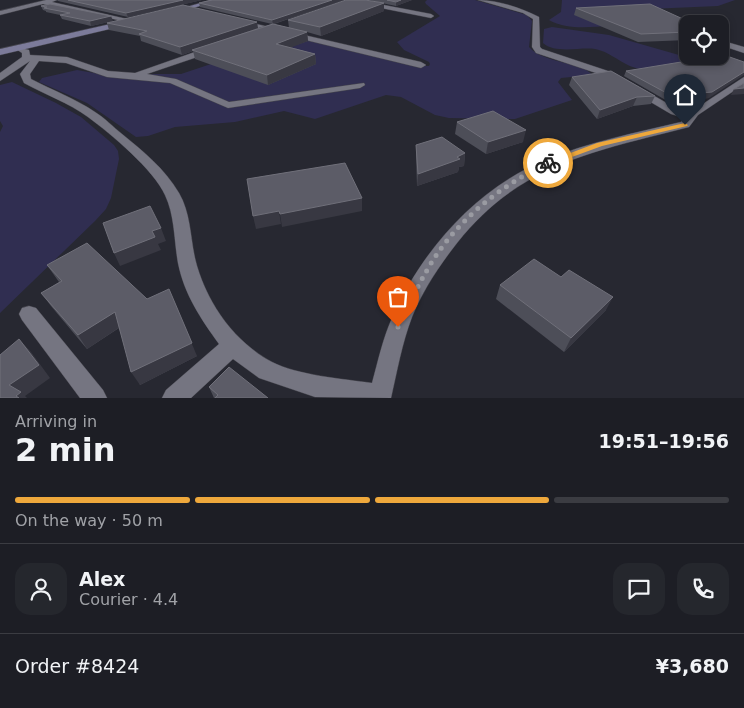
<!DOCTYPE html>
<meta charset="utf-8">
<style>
body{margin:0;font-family:"DejaVu Sans",sans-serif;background:#25272d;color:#f1f3f6;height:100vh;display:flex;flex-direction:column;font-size:19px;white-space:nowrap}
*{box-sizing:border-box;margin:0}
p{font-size:16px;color:#a0a2a7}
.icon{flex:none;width:28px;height:28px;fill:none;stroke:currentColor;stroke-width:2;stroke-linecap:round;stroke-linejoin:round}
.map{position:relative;height:398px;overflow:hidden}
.drawer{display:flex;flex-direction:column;background:#1d1e25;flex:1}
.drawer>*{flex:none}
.buttons{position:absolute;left:679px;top:15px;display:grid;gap:10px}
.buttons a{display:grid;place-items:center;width:50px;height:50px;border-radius:10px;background:#1d1e25;box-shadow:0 2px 8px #0003,0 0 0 1px #3b3c42;font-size:25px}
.pin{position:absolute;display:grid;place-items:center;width:42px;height:42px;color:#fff;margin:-51px -21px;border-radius:50% 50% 50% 0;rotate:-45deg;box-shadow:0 0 5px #0007}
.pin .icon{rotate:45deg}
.courier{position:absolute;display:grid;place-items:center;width:50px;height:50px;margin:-25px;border:4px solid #eea83c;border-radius:50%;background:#fff;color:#222;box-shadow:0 1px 6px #0007}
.headline em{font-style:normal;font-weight:800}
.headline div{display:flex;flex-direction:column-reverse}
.headline{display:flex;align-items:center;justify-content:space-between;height:85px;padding:0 15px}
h1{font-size:32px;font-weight:800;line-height:38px}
.bar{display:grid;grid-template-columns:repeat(4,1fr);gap:8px 5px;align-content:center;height:60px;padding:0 15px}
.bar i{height:6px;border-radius:4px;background:#3b3c42}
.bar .on{background:#eea83c}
.bar p{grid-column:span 4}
.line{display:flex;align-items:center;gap:12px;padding:0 15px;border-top:1px solid #3b3c42}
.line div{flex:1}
.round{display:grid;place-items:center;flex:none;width:52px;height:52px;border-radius:15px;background:#25272d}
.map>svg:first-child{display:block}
.green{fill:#302e51}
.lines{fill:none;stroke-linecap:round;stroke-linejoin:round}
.street-casing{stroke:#44444c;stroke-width:1}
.secondary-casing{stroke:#44444c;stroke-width:1}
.street{fill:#757581;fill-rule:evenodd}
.secondary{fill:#7c7b9a;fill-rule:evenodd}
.wall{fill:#4d4e58}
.shaded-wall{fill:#383842}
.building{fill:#5c5c67;stroke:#70707a}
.route{fill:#eea83c}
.done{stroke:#9a9ba2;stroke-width:5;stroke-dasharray:0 9}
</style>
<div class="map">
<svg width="744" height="398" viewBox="0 0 744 398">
<rect width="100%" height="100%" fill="#272831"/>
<g class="green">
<path d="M427,0H475L527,15L532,21L529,47C544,64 582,61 592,75L561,78L558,82L572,100L515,119L449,118L435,115L401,97L386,95L315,119L284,111L235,122L175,127L148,136L136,137L87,103L39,82L42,78L77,70L123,78L149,74H181L244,53L280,33L416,66H429L430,64L429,62L404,50L397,42L440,16L426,4L425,2Z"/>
<path d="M562,0H735L718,6L626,10L609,26C590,27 566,30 549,20L561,12Z"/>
<path d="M552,27L609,35L679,55L686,58L687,61C675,66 655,69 642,69C625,68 612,52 595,49C580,47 555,54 543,43L544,29Z"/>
<polygon points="12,82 56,103 81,117 114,145 118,151 119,159 111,198 106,209 95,221 0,313 0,132 3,126 0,121 0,85"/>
</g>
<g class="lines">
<defs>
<g id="street">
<polygon points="46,0 57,0 52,2 136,21 132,23 43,4 0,15 0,11"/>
<path d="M478,0C498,0 521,8 539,17L540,47L542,49L614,73L679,110L689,113L744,77V84L698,115L689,127C596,151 520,163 457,243C439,266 423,290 412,317C402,343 397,372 391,398L315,397L259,378L233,359L191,398H162L166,390L219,344C201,319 184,294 178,263C174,241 175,216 165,195C154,170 111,134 88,117C69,103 44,94 24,83L20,74L30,61L0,81V73L22,57V53L16,49L17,47L29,50L30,55L67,57L108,71L135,73L209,47H215V51L147,74L176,79L229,102L364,83L365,85L360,88L228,108L170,83L107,77L66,63L39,61L30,74L31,79C52,90 76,99 95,112C105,118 113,127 122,134C144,152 164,168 179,193C192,215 190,243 197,266C209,306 235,342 272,362C297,375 343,379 372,383C378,361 383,338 392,318C422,250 476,189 545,160C589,142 635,133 681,122L684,118L671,114L608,77L536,53L532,47L533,19L523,13Z"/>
<polygon points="363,1 431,14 434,16 431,18 361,4 360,3"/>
<polygon points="235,19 421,62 426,65 421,68 235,23"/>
<polygon points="720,40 744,47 744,53 720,45"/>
<polygon points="29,306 36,308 103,390 107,398 80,398 22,320 19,314 22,308"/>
</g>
<g id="secondary">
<polygon points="211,0 221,0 172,14 169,12"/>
<polygon points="128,20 131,20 131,24 0,55 0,49"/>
</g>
</defs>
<use href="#street" class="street-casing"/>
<use href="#secondary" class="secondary-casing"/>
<use href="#street" class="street"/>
<use href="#secondary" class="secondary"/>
</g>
<g class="wall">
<polygon points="57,0 202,0 128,17 58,1"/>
<polygon points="344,0 274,24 289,28 288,20 384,3 384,11 321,36 307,32 308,41 290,47 315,54 316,64 268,85 195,59 193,51 182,55 141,41 140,36 109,30 107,23 258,28 272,24 200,7 199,3"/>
<polygon points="368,0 412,0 396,6"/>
<polygon points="41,6 113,21 91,26 62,19 60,15 46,12 46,11 43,10"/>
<polygon points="576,8 688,24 688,40 638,42 574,15"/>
<polygon points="626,71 709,98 669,102 624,76"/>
<polygon points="572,77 655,96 651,104 633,106 597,119 569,85"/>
<polygon points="457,122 523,142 486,154 455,134"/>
<polygon points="416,145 465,153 464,166 459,167 458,172 417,186 416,157"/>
<polygon points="47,265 197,356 140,385 119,328 87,349 51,306 41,293 59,282"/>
<polygon points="500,285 606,310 564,352 496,299"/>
<polygon points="209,387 268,398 214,398"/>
</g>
<g class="shaded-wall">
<polygon points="183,0 202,0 128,17 126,13"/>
<polygon points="332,0 344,0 273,24 272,20"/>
<polygon points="401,0 412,0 396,6 396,2"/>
<polygon points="384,3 384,11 321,36 320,27"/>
<polygon points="111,16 113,21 91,26 90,21"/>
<polygon points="257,22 258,28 192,50 193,51 182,55 180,47"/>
<polygon points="307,32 308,41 277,53 276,44"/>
<polygon points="315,54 316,64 268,85 267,75"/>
<polygon points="744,72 744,75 709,98 669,102 672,96"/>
<polygon points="744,88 744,94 731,95 734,89"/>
<polygon points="637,97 633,106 597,119 600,110"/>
<polygon points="526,130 523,142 486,154 488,142"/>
<polygon points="465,153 464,166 459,167 458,172 417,186 418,174"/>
<polygon points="362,198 362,211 282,227 280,214"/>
<polygon points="279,211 281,224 256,229 253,216"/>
<polygon points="161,228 166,241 158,244 161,250 120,266 114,253 152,231"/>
<polygon points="169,289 197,356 140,385 131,372"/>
<polygon points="613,297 606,310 564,352 571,338"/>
<polygon points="115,312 123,325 87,349 78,335"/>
<polygon points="19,339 31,352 50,378 25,396 27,398 17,398 9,385"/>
</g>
<g class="building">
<polygon points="68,0 183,0 126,13"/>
<polygon points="212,0 332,0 272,20 199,3"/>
<polygon points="346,0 365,0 384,3 320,27 288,20"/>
<polygon points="387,0 401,0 396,2"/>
<polygon points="50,4 111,16 90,21 60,15 70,13 44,8 47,7 41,6"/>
<polygon points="650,4 694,24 688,24 688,32 641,34 576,8"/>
<polygon points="183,5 257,22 180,47 139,34 147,31 107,23"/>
<polygon points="273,24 307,32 276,44 315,54 267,75 192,50"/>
<polygon points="724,55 744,62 744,72 712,92 672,96 626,71"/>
<polygon points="611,71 655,96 637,97 600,110 572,77"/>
<polygon points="744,83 744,88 734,89"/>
<polygon points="493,111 526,130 488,142 457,122"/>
<polygon points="442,137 465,153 457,157 460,159 418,174 416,145"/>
<polygon points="345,163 362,198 280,214 279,211 253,216 247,179"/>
<polygon points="150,206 161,228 152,231 155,237 114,253 103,223"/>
<polygon points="87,243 147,299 169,289 192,343 131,372 115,312 78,335 41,293 62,281 47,265"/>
<polygon points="534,259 561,277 569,270 613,297 571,338 500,285"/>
<polygon points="19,339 39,365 9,385 21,392 16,396 19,398 0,398 0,355"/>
<polygon points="229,367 268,398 215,398 218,395 209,387"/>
</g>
<polygon class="route" points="685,123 688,125 687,126 602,146 550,165 544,163 597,143"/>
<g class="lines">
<path class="done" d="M398,327C408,308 416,289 426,272C453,223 498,187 548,163"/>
</g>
</svg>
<div class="buttons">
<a><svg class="icon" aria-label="locate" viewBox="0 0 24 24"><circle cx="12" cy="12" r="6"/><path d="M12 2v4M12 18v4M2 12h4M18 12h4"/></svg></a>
</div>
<div class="pin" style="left:398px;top:327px;background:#ea580c"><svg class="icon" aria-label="bag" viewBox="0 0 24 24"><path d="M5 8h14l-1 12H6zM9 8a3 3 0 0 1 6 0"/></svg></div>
<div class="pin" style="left:685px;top:125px;background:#1f2937"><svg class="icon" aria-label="home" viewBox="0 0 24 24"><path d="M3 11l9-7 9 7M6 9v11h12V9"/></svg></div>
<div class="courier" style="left:548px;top:163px"><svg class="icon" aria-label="bike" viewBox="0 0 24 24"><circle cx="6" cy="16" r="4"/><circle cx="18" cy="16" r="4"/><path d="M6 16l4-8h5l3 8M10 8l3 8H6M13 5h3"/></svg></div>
</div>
<section class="drawer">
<div class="headline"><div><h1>2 min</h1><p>Arriving in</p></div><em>19:51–19:56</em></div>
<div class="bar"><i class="on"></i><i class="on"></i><i class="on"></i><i></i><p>On the way · 50 m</p></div>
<div class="line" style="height:90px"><a class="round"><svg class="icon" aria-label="person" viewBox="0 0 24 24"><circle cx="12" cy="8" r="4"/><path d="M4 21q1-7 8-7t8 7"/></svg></a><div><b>Alex</b><p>Courier · 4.4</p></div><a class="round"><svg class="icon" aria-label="chat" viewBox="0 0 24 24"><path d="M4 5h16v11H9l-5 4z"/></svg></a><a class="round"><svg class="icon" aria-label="phone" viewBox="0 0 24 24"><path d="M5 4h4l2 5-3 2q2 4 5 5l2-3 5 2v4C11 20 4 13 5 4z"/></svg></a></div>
<div class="line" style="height:65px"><div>Order #8424</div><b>¥3,680</b></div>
</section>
